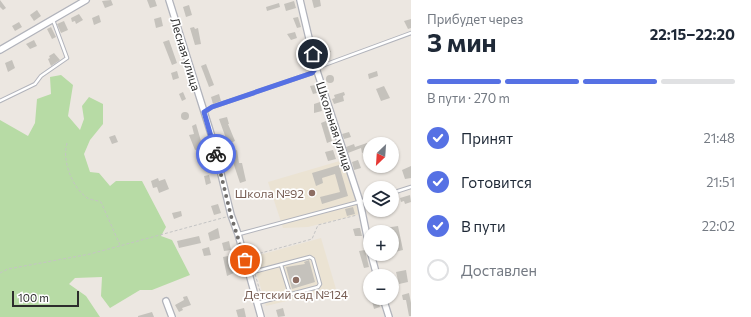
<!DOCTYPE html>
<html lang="ru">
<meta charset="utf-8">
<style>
body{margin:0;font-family:Commissioner,sans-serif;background:#f6f6f7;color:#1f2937;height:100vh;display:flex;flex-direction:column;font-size:15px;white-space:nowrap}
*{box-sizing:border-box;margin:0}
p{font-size:13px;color:#747a83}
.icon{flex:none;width:22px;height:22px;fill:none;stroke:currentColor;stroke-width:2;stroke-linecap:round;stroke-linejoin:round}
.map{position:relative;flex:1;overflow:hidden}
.side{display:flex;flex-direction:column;background:#fff;width:340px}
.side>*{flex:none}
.needle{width:26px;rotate:205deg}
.controls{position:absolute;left:363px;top:137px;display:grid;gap:8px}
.controls a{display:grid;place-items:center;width:36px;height:36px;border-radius:50%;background:#fff;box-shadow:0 1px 3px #0004;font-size:20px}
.scale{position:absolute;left:12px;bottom:10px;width:67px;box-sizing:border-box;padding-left:4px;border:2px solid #2d2d2d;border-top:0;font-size:11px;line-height:14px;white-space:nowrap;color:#2d2d2d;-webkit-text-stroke:3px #fff;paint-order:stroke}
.pin{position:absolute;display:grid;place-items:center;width:34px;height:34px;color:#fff;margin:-17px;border:2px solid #fff;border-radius:50%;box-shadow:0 1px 4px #0007}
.courier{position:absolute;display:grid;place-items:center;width:40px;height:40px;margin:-20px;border:3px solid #5671e4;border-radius:50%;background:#fff;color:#222;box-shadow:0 1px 5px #0007}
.summary em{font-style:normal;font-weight:700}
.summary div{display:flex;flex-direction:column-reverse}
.summary{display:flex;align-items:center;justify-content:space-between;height:68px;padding:0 16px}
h1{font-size:26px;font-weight:700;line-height:30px}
.bar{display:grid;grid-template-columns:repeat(4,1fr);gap:6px 4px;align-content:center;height:48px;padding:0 16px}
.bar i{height:5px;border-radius:3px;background:#e0e1e3}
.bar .selected{background:#5671e4}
.bar p{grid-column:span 4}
ol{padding:0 16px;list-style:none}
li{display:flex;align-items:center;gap:12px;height:44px}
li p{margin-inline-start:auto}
li .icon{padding:4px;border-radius:50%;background:#5671e4;color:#fff;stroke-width:4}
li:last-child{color:#747a83}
li i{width:22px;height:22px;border:2px solid #e0e1e3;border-radius:50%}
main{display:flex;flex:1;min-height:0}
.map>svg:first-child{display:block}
.education{fill:#ebe3d3}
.green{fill:#b7dba5}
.building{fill:#c5c2bc}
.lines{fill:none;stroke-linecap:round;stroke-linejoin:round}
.service-casing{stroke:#b1b3bb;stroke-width:4.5}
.minor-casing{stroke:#b1b3bb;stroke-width:8}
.path{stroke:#c4c4c4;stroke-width:1;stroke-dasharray:3 2;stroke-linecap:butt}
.service{stroke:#fff;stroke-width:2.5}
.minor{stroke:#fff;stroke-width:5.5}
.done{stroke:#706e6c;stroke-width:4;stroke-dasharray:0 7.2}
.route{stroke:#5671e4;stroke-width:5}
.education-dot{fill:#8d6e63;stroke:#fff;stroke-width:1.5}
.labels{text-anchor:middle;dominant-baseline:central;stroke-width:3.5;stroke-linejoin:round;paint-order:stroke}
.street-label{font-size:12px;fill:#2d2d2d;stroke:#fff}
.education-label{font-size:12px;fill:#785e54;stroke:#fff;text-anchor:end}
</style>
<main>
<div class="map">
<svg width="411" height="317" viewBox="0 0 411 317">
<rect width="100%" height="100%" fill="#ece7e1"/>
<g class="education">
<polygon points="343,160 360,214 308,227 283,228 268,182"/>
<polygon points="321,238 336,289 266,306 252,257"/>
</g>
<polygon class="green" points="61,75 73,85 68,116 80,130 84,119 82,106 89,97 103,104 103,124 90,140 84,154 90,172 99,173 110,186 116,181 142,181 166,227 161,236 172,240 190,275 152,290 140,290 110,308 101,296 102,277 75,278 69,284 86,296 100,317 0,317 0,120 28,136 35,123 37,99 51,94 50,77"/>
<g class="building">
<polygon points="0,0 6,8 3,10 0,7"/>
<polygon points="111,0 113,5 105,8 102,1"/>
<polygon points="147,0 155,0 157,6 150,8"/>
<polygon points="312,0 320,0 321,6 314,8"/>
<polygon points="294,1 296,8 286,11 284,4"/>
<polygon points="279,3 280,7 267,11 266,7"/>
<polygon points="189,5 192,15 186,17 183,7"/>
<polygon points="37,10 41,16 34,21 30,15"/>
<polygon points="79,14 83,20 76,24 75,21 72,22 71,18"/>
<polygon points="99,15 101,22 94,25 92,18"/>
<polygon points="161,17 163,26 156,28 154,19"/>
<polygon points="298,17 301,27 297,28 293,18"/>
<polygon points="411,19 411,28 408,29 404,21"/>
<polygon points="64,21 68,30 61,33 57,24"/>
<polygon points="19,22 22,27 15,31 12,26"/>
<polygon points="51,27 56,37 52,39 47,29"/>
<polygon points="194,27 195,29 198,28 201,44 195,45 190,28"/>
<polygon points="295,32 297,38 291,40 287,34"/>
<polygon points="34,40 37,46 30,49 26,44"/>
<polygon points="169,40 177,63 172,65 163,42"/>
<polygon points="327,44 331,52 323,54 322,50 318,51 317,47"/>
<polygon points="54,53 60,60 51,66 48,59 50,58 49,56"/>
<polygon points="309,57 311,65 304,67 302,59"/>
<polygon points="12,60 15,68 8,72 5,63"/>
<polygon points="206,64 214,85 209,87 201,66"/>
<polygon points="177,71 179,78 173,80 171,73"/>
<polygon points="377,71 378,76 369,79 368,74"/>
<circle cx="330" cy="79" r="4"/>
<polygon points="315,85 317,93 313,94 310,86"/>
<polygon points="384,86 390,98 381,101 376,89"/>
<polygon points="183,92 186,99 182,101 179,94"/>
<polygon points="344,92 345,95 343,96 344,101 334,104 332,99 335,98 334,95"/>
<polygon points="219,94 221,101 213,104 211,97"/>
<polygon points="320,102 322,111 314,113 314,104"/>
<circle cx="185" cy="116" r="4"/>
<polygon points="227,117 229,124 228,124 235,141 228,144 219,119"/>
<polygon points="326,121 332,141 327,143 321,123"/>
<polygon points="196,124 203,148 195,150 189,135 194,134 192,126"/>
<polygon points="349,132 351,137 344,139 342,134"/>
<polygon points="115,135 118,142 112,144 109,137"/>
<polygon points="367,143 369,150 362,153 361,148 348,153 346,147 354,144 355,147"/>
<polygon points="237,150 239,163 242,163 246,181 240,183 230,153"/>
<polygon points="333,150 336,159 328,161 325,152"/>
<polygon points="205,156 207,164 201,166 199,158"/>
<polygon points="358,160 361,168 354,170 352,162"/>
<polygon points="339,165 348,196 322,204 320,197 340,192 335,174 322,178 323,183 316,186 312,173"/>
<polygon points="411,166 411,178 405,179 402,170"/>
<polygon points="209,175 211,183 206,185 204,176"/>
<polygon points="158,178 159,181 165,179 169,189 159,193 157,187 153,188 151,181"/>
<polygon points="410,195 411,202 405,204 404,201 401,202 400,198"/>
<polygon points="218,204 221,213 214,215 211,206"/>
<polygon points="353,207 355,214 347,216 345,209"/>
<polygon points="181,211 182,216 174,219 172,213"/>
<polygon points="398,226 403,250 395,252 392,232 386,232 385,228"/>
<polygon points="218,228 220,238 210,241 208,233"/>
<polygon points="358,228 360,228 362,236 355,236 353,229"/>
<polygon points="199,236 201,243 179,248 177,241"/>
<polygon points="229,241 231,250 224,251 222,243"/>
<polygon points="209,247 211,255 204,256 202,249"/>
<polygon points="365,250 369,267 364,268 359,251"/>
<polygon points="228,256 229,258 233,257 236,272 227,276 223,257"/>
<polygon points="309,260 315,282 292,289 286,267 305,264 304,262"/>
<polygon points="406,270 408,282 399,284 396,272"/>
<polygon points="409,293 411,303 411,316 409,316 406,300 403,300 402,295"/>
<polygon points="187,296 191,305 182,308 183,310 179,312 175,305 184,300 183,297"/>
<polygon points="375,300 376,302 378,302 380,307 374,309 372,301"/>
<polygon points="244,308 246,317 238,317 236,310"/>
<polygon points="283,308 285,316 278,317 276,310"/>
<polygon points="152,312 154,317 138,317 138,316"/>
</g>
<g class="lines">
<defs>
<g id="service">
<polyline points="0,101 35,84 41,76 67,58 53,20"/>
<polyline points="205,112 212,107 312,73 316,68 411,33"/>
<polyline points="392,193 411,187"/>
<polyline points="239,234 370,199"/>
<polyline points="281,265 290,294"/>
<polyline points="249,273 310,257 313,259 320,284 318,287 257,303"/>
</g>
<g id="minor">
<polyline points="169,0 212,137 231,215 238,234 261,317"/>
<polyline points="300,0 316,68 360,202 370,251"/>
<polyline points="0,50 86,0"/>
<polyline points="371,254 377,276"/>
<polyline points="383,298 389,317"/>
<polyline points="166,301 172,317"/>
</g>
</defs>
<use href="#service" class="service-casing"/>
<use href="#minor" class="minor-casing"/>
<g class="path">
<path d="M67,143C62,159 71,186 86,197C89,200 96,200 101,202L120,245"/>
<polyline points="250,256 312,239 318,225 357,215"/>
<polyline points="0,273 8,269 90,254 226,217"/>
<polyline points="255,274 262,298"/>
</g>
<use href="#service" class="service"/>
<use href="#minor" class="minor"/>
</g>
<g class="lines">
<polyline class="done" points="216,154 231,216 245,260"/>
<polyline class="route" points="216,154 204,112 212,107 312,73 316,68 313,54"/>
</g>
<g class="education-dot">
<circle cx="312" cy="193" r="4"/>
<circle cx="296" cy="280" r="4"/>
</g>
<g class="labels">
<g class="street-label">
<text transform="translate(186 54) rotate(73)">Лесная улица</text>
<text transform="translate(335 126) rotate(72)">Школьная улица</text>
</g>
<g class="education-label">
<text x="304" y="193">Школа №92</text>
<text x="296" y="294" text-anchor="middle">Детский сад №124</text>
</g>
</g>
</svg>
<div class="controls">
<a><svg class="needle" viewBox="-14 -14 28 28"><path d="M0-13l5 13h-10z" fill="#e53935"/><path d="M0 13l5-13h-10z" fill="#747a83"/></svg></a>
<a><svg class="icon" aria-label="layers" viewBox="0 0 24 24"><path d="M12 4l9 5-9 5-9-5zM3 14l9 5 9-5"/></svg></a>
<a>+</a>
<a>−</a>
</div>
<div class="scale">100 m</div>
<div class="pin" style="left:245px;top:260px;background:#ea580c"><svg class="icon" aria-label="bag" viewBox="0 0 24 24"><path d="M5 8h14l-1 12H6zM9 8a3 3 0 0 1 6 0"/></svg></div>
<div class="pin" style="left:313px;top:54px;background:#1f2937"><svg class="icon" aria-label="home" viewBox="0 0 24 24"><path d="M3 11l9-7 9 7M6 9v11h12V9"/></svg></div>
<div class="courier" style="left:216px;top:154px"><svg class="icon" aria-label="bike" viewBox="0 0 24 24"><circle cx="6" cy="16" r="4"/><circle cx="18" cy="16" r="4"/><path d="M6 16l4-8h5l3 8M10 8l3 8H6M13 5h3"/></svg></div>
</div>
<section class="side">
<div class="summary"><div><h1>3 мин</h1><p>Прибудет через</p></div><em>22:15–22:20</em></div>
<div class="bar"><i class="selected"></i><i class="selected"></i><i class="selected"></i><i></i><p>В пути · 270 m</p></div>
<ol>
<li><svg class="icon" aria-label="check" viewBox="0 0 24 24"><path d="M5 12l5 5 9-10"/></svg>Принят<p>21:48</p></li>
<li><svg class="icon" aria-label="check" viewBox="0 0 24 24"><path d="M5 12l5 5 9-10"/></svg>Готовится<p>21:51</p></li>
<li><svg class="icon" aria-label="check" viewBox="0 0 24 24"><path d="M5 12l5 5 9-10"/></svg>В пути<p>22:02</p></li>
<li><i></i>Доставлен</li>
</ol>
</section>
</main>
